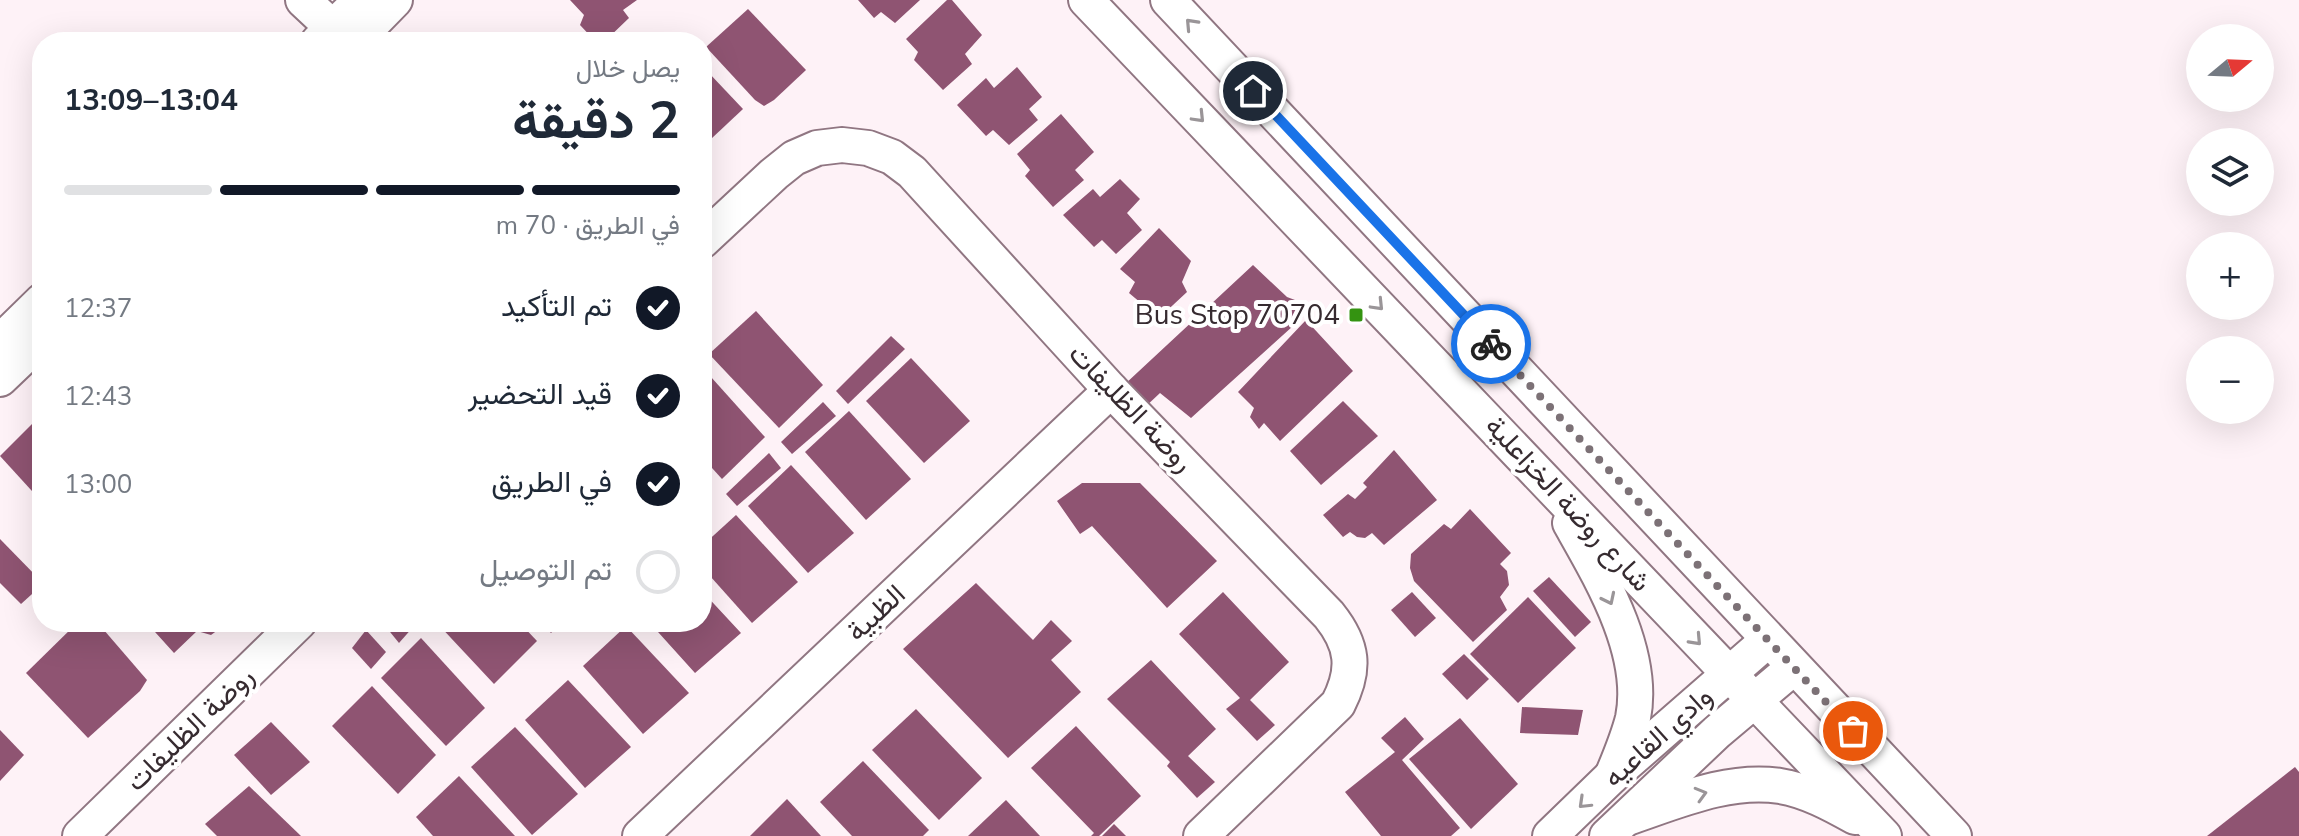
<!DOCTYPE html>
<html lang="ar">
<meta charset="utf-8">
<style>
body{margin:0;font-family:"Nunito Sans",Vazirmatn,sans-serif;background:#f2f2f3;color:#1f2937;direction:rtl;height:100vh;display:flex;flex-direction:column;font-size:30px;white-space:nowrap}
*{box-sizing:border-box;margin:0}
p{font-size:26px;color:#747a83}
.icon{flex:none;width:44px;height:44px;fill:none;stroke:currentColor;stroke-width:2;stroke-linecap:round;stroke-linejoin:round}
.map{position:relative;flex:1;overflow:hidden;direction:ltr}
.details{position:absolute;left:32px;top:32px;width:680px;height:600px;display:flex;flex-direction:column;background:#fff;border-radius:32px;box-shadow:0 8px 32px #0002;direction:rtl}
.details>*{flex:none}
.needle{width:52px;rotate:71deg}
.controls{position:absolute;left:2186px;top:24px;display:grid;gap:16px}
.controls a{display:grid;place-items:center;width:88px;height:88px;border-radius:50%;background:#fff;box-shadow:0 8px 32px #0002;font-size:40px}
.pin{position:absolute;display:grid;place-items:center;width:68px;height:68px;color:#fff;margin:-34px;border:4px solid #fff;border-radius:50%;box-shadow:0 2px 8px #0007}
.courier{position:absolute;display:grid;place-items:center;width:80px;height:80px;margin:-40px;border:6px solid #1a73e8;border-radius:50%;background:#fff;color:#222;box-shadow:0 2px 10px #0007}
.summary em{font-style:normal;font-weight:700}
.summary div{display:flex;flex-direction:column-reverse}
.summary{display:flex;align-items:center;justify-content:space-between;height:136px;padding:0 32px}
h1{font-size:52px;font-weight:700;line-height:60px}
.bar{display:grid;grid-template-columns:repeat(4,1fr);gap:12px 8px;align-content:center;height:96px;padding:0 32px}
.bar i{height:10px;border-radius:6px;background:#e0e1e3}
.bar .selected{background:#111827}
.bar p{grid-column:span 4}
ol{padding:0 32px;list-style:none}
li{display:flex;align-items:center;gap:24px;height:88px}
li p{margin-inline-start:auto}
li .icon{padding:8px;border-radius:50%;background:#111827;color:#fff;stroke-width:4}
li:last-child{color:#747a83}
li i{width:44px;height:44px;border:4px solid #e0e1e3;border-radius:50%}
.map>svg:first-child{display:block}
.building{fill:#8f5472}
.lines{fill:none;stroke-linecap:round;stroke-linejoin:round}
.minor-casing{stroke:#907682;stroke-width:38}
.minor{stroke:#fff;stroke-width:34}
.oneway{stroke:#9a9598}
.done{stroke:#7c7176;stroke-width:8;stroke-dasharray:0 14.4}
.route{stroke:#1a73e8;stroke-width:10}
.poi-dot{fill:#349311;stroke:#fff;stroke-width:3}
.labels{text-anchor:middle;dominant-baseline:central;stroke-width:8;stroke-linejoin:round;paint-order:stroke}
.poi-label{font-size:28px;fill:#362b30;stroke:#fff;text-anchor:end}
.street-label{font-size:28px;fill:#362b30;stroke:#fff}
</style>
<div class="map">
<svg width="2299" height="836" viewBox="0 0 2299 836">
<rect width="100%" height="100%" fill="#fef2f7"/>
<g class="building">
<polygon points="570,0 637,0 623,10 629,18 604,42 596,42 580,25 584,15"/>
<polygon points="858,0 920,0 895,23 881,12 874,18"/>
<polygon points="947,0 952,0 982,35 965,54 972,64 943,90 914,60 918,52 906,39"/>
<polygon points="748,9 806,70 774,100 764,106 755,100 706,47"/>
<polygon points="1017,67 1042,97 1029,109 1038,120 1009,145 993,130 986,136 957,105 986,78 994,88"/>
<polygon points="708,72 743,109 711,139 702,144 702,76"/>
<polygon points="1061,114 1094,152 1075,170 1084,180 1053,207 1025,176 1030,170 1017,154"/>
<polygon points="1120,179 1140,199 1127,213 1142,230 1116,254 1102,240 1094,247 1063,215 1093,189 1100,197"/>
<polygon points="1159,228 1191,261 1182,282 1187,292 1159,318 1129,293 1135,282 1120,269"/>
<polygon points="1253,265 1287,297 1295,300 1303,317 1191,418 1160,393 1143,409 1124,385"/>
<polygon points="756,311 823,385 779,428 709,354"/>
<polygon points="1306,320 1353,371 1280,441 1264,423 1259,429 1250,417 1254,408 1238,392"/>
<polygon points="891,336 905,349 848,404 836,391"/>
<polygon points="911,358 970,421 924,463 866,401"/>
<polygon points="702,367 765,437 722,479 702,457"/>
<polygon points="1343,401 1378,436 1321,485 1290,451"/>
<polygon points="823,402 836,416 792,454 781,442"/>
<polygon points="849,411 911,479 866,520 805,452"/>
<polygon points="42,414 42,502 0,456"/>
<polygon points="1394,450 1437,500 1384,545 1372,533 1365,538 1357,537 1350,532 1343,537 1323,515 1348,494 1355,499 1367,487 1363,483"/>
<polygon points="769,453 781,468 737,506 726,494"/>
<polygon points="791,465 854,533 808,573 748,506"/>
<polygon points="1082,483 1140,483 1217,561 1167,608 1092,526 1080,534 1057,501"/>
<polygon points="1470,509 1511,553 1500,564 1507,571 1509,585 1500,597 1507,610 1473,642 1414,581 1410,568 1411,554 1444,524 1451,529"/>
<polygon points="736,515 798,582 752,623 702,567 702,546"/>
<polygon points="0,539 42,582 42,585 21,604 0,583"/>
<polygon points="1549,577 1591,622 1575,637 1533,591"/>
<polygon points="976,583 1033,640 1051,620 1072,641 1051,660 1081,692 1008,758 903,649"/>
<polygon points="702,591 741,633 695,673 649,622 702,622"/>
<polygon points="1223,592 1289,662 1250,700 1275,725 1257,741 1226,709 1240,698 1179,634"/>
<polygon points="1412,592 1436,618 1415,637 1391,610"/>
<polygon points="1528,597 1576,648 1518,703 1470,654"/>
<polygon points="78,622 97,622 147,680 140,691 88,738 26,673"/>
<polygon points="146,622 219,622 222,627 211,635 197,631 174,653"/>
<polygon points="382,622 411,622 414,626 399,643"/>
<polygon points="436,622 519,622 537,641 494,684"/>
<polygon points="541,622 562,622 551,633"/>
<polygon points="626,626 689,693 643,734 583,666"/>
<polygon points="366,630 386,652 371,669 352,648"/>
<polygon points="421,638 485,708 446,746 381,678"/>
<polygon points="1464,654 1489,679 1467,700 1442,674"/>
<polygon points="1151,660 1216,729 1188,756 1215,782 1197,798 1167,766 1170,762 1107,699"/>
<polygon points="568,680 631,747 585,788 525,720"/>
<polygon points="372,686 436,755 398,794 332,726"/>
<polygon points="1522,707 1583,710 1578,735 1520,733"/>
<polygon points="916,709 982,778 939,820 872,750"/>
<polygon points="1405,717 1424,739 1402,760 1460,828 1451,836 1381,836 1345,792 1395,752 1381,738"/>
<polygon points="1460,718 1518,784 1471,829 1409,759"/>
<polygon points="271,722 310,762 271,795 234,755"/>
<polygon points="1076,726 1141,796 1099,836 1091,836 1094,833 1031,768"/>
<polygon points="515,727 578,794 532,835 471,767"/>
<polygon points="0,730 24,755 0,781"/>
<polygon points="863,761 929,830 923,836 852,836 820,802"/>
<polygon points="2295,767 2299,772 2299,836 2207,836"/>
<polygon points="459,776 515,836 433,836 416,817"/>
<polygon points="249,786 301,836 217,836 205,824"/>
<polygon points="787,799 821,836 750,836"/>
<polygon points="1006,800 1040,836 968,836"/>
<polygon points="1114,824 1126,836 1102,836"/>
</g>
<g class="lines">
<defs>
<g id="minor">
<polyline points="303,0 348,42"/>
<polyline points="1086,0 1884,836"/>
<polyline points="1168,0 1954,836"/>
<polyline points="318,42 361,0"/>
<polyline points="354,42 395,0"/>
<path d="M702,241L774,174L794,158L817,148L842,145L868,148L892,157L912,172L1111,390L1329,615C1353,645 1356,669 1338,704L1201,836"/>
<polyline points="0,342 42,301"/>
<polyline points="0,379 42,339"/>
<path d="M1570,523C1601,578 1646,652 1633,718C1628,738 1620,757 1612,776"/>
<path d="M1627,818C1675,802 1728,778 1780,786C1806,790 1832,804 1855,817"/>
<polyline points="80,836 299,622"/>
<polyline points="640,836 1111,390"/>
<polyline points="1550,836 1612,776 1768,640"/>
<polyline points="1607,836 1717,732 1793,668"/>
</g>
</defs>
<use href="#minor" class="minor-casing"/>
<use href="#minor" class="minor"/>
</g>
<defs><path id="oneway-chevron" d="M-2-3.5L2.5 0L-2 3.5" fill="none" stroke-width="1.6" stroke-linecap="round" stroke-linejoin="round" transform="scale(2)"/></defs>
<g class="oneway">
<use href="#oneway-chevron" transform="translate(1191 24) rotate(-133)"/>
<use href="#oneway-chevron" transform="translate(1199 117) rotate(46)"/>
<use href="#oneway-chevron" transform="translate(1378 305) rotate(46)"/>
<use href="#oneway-chevron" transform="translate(1609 599) rotate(64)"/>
<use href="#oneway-chevron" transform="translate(1696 640) rotate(47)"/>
<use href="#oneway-chevron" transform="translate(1701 794) rotate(-16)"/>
<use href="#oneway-chevron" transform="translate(1584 803) rotate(136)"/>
</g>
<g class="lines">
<polyline class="done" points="1491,344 1853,731"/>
<polyline class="route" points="1253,91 1491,344"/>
</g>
<rect class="poi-dot" x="1348" y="307" width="16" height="16" rx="4"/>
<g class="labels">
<g class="poi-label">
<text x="1340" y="315">Bus Stop 70704</text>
</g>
<g class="street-label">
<text transform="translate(1131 408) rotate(46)">روضة الظليفات</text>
<text transform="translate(1568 504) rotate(47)">شارع روضة الخزاعلية</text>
<text transform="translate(876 613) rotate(-43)">الظبية</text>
<text transform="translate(190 729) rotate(-44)">روضة الظليفات</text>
<text transform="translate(1658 737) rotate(-42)">وادي القاعيه</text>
</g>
</g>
</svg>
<div class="controls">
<a><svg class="needle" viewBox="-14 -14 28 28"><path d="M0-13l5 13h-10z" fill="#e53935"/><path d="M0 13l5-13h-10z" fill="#747a83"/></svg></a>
<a><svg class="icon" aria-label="layers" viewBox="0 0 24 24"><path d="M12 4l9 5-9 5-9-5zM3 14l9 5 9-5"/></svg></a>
<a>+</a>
<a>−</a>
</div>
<div class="pin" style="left:1853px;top:731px;background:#ea580c"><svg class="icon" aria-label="bag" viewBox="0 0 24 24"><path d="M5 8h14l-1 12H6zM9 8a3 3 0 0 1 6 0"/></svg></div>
<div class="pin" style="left:1253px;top:91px;background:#1f2937"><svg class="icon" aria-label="home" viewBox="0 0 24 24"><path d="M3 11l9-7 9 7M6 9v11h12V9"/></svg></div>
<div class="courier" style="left:1491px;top:344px"><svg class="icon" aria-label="bike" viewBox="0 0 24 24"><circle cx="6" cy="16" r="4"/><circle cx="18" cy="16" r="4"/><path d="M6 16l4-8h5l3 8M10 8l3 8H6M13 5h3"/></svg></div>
<section class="details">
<div class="summary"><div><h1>2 دقيقة</h1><p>يصل خلال</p></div><em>13:04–13:09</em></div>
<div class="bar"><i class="selected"></i><i class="selected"></i><i class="selected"></i><i></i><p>في الطريق · 70 m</p></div>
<ol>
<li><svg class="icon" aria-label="check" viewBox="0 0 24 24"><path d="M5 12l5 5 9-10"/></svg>تم التأكيد<p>12:37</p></li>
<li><svg class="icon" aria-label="check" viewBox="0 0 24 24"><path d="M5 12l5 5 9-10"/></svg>قيد التحضير<p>12:43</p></li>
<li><svg class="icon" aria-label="check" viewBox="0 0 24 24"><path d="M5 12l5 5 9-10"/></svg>في الطريق<p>13:00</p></li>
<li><i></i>تم التوصيل</li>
</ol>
</section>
</div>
